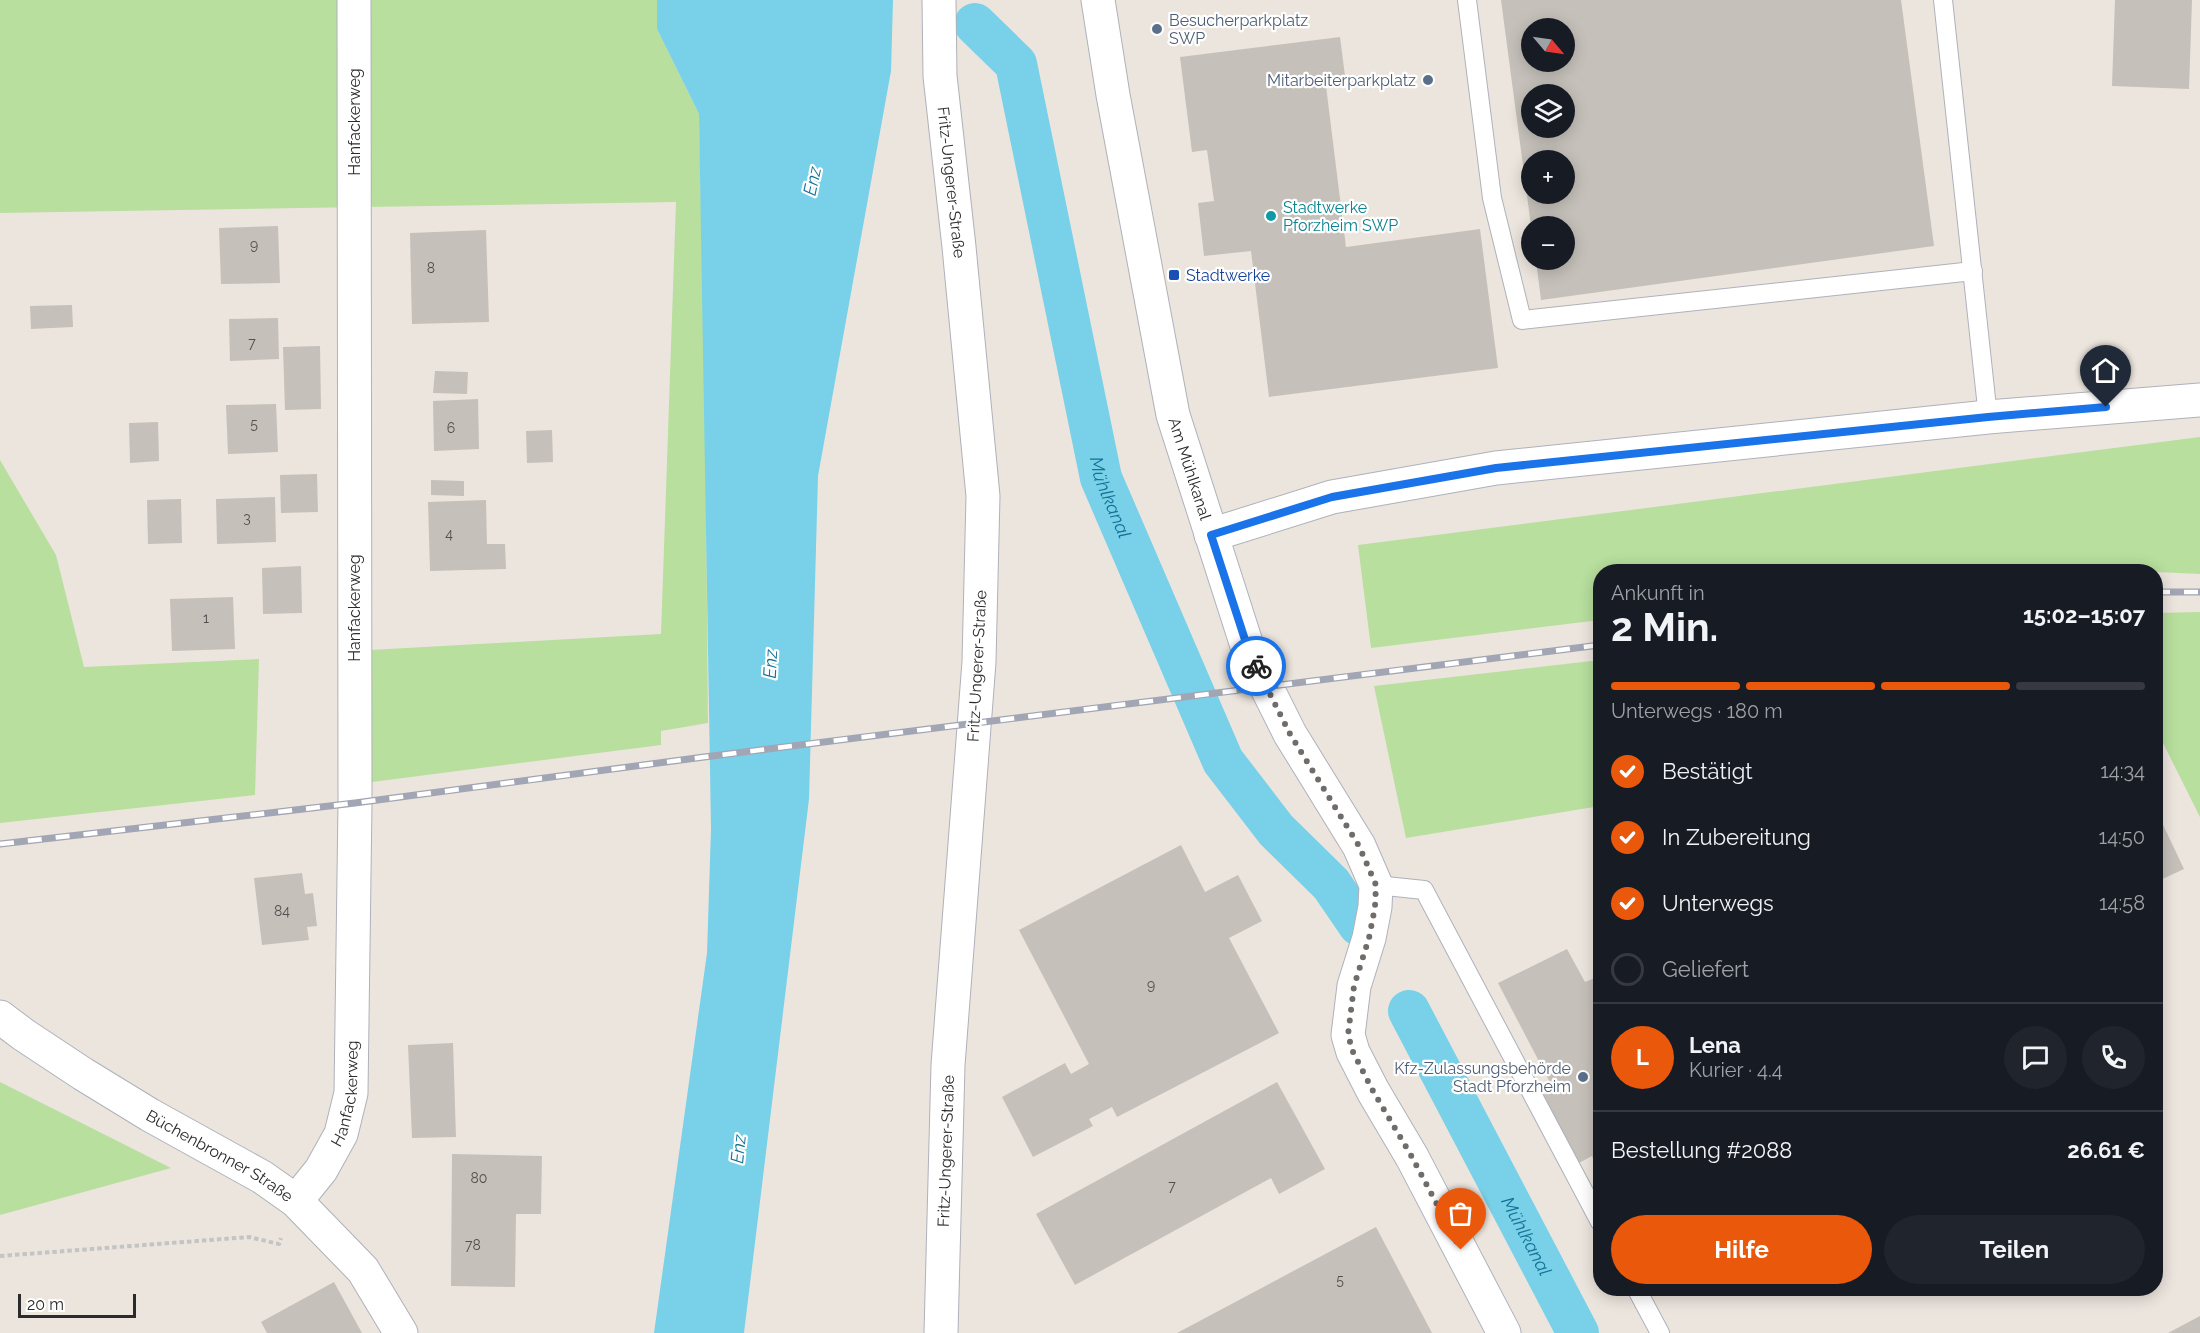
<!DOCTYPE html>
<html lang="de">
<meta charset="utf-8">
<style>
body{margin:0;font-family:Raleway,sans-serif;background:#20242c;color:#f1f3f6;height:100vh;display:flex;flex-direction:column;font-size:22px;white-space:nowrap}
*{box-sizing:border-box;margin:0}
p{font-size:20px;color:#9ea1a6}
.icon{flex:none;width:33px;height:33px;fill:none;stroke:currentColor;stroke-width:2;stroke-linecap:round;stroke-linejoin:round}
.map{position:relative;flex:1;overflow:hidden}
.details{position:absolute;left:1593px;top:564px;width:570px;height:732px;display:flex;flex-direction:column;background:#171b24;border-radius:24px;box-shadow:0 3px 15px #0003}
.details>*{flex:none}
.needle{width:39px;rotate:119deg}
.controls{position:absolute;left:1521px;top:18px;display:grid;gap:12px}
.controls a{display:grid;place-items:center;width:54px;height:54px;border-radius:50%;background:#171b24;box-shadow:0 3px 15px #0003;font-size:30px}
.scale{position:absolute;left:18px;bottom:15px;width:118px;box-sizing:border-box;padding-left:6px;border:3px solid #2b2b2b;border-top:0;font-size:16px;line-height:21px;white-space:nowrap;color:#2b2b2b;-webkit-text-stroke:4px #fff;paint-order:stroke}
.pin{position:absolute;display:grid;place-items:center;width:51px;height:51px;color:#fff;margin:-62px -26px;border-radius:50% 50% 50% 0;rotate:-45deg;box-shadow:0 0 6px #0007}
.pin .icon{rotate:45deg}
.courier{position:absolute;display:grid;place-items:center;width:60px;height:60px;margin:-30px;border:4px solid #1a73e8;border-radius:50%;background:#fff;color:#222;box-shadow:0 2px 8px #0007}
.overview em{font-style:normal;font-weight:700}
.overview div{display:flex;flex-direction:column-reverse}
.overview{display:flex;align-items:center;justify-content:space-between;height:102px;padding:0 18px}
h1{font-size:39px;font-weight:700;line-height:45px}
.bar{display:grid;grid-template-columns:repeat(4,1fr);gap:9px 6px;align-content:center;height:72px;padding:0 18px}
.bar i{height:8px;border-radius:4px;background:#363941}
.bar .active{background:#ea580c}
.bar p{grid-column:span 4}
.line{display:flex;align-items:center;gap:15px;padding:0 18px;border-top:2px solid #363941}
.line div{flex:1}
.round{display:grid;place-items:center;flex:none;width:63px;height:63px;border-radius:32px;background:#20242c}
ol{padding:0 18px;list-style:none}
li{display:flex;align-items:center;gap:18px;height:66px}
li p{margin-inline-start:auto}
li .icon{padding:6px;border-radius:50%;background:#ea580c;color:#fff;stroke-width:4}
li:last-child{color:#9ea1a6}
li i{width:33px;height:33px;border:3px solid #363941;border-radius:50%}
.cta{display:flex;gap:12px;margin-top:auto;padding:12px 18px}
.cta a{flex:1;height:69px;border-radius:36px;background:#ea580c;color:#fff;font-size:24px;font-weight:700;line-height:69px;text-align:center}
.cta a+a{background:#20242c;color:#f1f3f6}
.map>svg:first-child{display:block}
.green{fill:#b8df9e}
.water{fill:#78d1e8}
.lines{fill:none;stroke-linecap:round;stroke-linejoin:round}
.canal{stroke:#78d1e8;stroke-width:42}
.building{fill:#c5c0ba;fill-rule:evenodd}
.lane-casing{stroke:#afb1bb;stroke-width:20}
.street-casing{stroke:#afb1bb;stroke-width:35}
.secondary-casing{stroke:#afb1bb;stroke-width:35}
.path{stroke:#c4c4c4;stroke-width:4;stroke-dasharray:4.5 3;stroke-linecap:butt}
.lane{stroke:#fff;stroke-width:18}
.street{stroke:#fff;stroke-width:33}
.secondary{stroke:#fff;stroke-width:33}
.rail-casing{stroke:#a1a5b4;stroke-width:7}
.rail{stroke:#fff;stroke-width:4.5;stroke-dasharray:14;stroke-linecap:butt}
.done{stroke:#6f6c6a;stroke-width:6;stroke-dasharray:0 10.8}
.route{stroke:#1a73e8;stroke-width:8}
.service-dot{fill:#5c6f8a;stroke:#fff;stroke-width:2}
.culture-dot{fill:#0f9aa8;stroke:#fff;stroke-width:2}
.transit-dot{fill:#1a4fb4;stroke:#fff;stroke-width:2}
.labels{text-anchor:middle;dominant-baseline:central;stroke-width:4.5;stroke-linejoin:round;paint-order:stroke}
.number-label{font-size:14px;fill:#52504f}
.service-label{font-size:16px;fill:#4e5e75;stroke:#fff;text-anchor:end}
.street-label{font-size:16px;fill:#2b2b2b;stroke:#fff}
.culture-label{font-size:16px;fill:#0d838f;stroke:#fff;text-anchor:start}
.transit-label{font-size:16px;fill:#164399;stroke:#fff;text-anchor:start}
.water-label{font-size:18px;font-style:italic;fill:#157195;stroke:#fff}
</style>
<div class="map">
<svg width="2200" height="1333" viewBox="0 0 2200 1333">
<rect width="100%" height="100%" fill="#ece5de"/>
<g class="green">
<polygon points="0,0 659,0 657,29 699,114 705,381 708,723 661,731 661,745 372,782 370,650 661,634 676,202 0,213"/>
<polygon points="2200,437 2200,574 2156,572 1600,572 1600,620 1371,648 1358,545"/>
<polygon points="0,460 56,555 84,667 259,659 255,795 0,823"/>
<polygon points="2200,612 2200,817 2156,729 2156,613"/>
<polygon points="1600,660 1600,806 1406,838 1374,686"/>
<polygon points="0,1082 171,1168 0,1215"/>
</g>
<polygon class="water" points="657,0 893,0 891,71 818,476 809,799 744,1333 654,1333 707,953 711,829 699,114 657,29"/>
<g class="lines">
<g class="canal">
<path id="s1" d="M975,24L1016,64L1101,478L1223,761L1276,830L1331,884L1359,925"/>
<path id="s2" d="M1409,1011L1578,1333"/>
</g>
</g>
<g class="building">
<path d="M1501,0H1901L1934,246L1541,300L1536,260H1564V226H1531ZM1532,28H1564V62H1532ZM1532,94H1564V128H1532ZM1532,160H1564V194H1532Z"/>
<polygon points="2115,0 2192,0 2189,89 2112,86"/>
<polygon points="1340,37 1346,84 1326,86 1346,247 1480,229 1498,368 1269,397 1251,251 1204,256 1198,203 1214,201 1207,150 1192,152 1180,57"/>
<polygon points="278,226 280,283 221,284 219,228"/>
<polygon points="486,230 489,322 412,324 410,233"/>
<polygon points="72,305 73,327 31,329 30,306"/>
<polygon points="278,318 279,359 230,361 229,319"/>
<polygon points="320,346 321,409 285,410 283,347"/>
<polygon points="435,371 468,372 467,394 433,393"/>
<polygon points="478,399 479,449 434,451 433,401"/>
<polygon points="276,404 278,452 228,454 226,405"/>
<polygon points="158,422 159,461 130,463 129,423"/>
<polygon points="552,430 553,462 527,463 526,431"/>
<polygon points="317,474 318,512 281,513 280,475"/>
<polygon points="431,480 464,481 464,496 431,495"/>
<polygon points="275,497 276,542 217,544 216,499"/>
<polygon points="181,499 182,543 148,544 147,500"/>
<polygon points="486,500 487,544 505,544 506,569 430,571 428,502"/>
<polygon points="301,566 302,613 263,614 262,568"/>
<polygon points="233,597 235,649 172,651 170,599"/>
<polygon points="2156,810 2184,869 2156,882"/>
<polygon points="1181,845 1205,892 1238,875 1262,921 1229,938 1279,1033 1117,1117 1112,1107 1089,1119 1093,1126 1033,1157 1002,1097 1065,1063 1071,1074 1089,1064 1019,930"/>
<polygon points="302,873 305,894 313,893 317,926 307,927 309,940 262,945 254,878"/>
<polygon points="1567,949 1585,982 1600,976 1600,1173 1592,1156 1577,1164 1541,1096 1554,1090 1498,983"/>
<polygon points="2156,965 2163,985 2156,988"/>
<polygon points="453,1043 456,1137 412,1138 408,1045"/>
<polygon points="1277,1082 1325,1169 1279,1194 1271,1178 1075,1285 1036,1214"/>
<polygon points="452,1154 542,1156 541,1214 516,1214 515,1287 451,1286"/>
<polygon points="1376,1227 1432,1333 1177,1333"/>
<polygon points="334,1282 362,1333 267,1333 261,1322"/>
<polygon points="2200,1316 2200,1333 2168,1333"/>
</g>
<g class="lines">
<defs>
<g id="lane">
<polyline points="1467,0 1492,198 1522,320 1973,271"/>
<polyline points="1943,0 1988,417"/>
<polyline points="1376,885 1424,890 1600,1222"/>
<polyline points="1636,1288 1660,1333"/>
</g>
<g id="street">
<path id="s3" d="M1098,0L1113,95L1173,415L1249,652L1290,734L1359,846L1376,885L1375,907L1369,938L1354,986L1348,1035L1353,1052L1373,1091L1412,1157L1504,1333"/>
<polyline points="1211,535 1332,497 1496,468 1988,417 2200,400"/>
<path id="s4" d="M296,1201L321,1170L341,1134L351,1093L355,803L354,0"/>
</g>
<g id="secondary">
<path id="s5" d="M939,0L940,76L959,247L983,496L979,662L948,1065L941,1333"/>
<path id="s6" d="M0,1017L24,1035L83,1074L150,1115L262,1177L296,1201L363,1270L401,1333"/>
</g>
</defs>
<use href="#lane" class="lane-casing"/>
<use href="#street" class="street-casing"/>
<use href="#secondary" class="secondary-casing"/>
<polyline class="path" points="0,1256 249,1237 279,1244 281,1238"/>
<use href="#lane" class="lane"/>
<use href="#street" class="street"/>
<use href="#secondary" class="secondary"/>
<defs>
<g id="rail">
<polyline points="2156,592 2200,592"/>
<polyline points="0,844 355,803 704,757 1600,645"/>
</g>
</defs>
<use href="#rail" class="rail-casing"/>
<use href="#rail" class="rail"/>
</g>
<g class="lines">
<polyline class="done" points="1256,666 1290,734 1359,846 1376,885 1375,907 1369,938 1354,986 1348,1035 1353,1052 1373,1091 1412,1157 1461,1250"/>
<polyline class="route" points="1256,666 1249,652 1211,535 1332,497 1496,468 1988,417 2106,407"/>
</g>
<g class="service-dot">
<circle cx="1157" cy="29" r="6"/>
<circle cx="1428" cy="80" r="6"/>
<circle cx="1583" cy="1077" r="6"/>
</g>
<circle class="culture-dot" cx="1271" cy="216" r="6"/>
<rect class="transit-dot" x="1168" y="269" width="12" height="12" rx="3"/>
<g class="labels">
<g class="number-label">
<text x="254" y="245">9</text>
<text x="431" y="268">8</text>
<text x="252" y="343">7</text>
<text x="254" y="424">5</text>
<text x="451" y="428">6</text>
<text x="247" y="518">3</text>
<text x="449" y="534">4</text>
<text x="206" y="618">1</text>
<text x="282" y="911">84</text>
<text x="1151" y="985">9</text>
<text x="479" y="1178">80</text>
<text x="1172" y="1186">7</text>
<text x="473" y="1245">78</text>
<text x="1340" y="1280">5</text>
</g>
<g class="service-label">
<text x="1169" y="20" text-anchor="start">Besucherparkplatz<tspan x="1169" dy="18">SWP</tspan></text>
<text x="1416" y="80">Mitarbeiterparkplatz</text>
<text x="1571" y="1068">Kfz-Zulassungsbehörde<tspan x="1571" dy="18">Stadt Pforzheim</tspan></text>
</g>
<g class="street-label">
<text transform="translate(354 122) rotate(-90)">Hanfackerweg</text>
<text stroke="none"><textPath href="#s5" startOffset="183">Fritz-Ungerer-Straße</textPath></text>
<text stroke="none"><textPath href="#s3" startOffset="478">Am Mühlkanal</textPath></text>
<text transform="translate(354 608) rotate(-90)">Hanfackerweg</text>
<text transform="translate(977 666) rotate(-87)">Fritz-Ungerer-Straße</text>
<text stroke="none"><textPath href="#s4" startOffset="122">Hanfackerweg</textPath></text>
<text transform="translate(946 1151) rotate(-88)">Fritz-Ungerer-Straße</text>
<text stroke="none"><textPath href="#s6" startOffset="260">Büchenbronner Straße</textPath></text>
</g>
<g class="culture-label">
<text x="1283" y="207">Stadtwerke<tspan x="1283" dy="18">Pforzheim SWP</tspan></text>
</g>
<g class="transit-label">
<text x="1186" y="275">Stadtwerke</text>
</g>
<g class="water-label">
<text transform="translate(812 181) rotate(-78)">Enz</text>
<text stroke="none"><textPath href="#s1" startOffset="501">Mühlkanal</textPath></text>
<text transform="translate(770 664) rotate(-87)">Enz</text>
<text transform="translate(738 1149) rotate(-84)">Enz</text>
<text stroke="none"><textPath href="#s2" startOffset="254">Mühlkanal</textPath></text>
</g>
</g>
</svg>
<div class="controls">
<a><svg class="needle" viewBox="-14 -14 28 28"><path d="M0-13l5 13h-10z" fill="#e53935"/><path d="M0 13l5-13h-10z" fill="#9ea1a6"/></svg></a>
<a><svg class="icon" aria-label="layers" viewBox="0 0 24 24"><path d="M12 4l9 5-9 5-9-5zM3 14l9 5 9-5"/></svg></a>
<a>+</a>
<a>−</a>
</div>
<div class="scale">20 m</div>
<div class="pin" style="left:1461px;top:1250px;background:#ea580c"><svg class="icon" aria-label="bag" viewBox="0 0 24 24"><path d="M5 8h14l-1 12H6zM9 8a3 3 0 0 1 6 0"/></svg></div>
<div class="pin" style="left:2106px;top:407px;background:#1f2937"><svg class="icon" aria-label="home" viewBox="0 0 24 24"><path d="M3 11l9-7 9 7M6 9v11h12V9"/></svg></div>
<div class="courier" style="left:1256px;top:666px"><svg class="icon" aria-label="bike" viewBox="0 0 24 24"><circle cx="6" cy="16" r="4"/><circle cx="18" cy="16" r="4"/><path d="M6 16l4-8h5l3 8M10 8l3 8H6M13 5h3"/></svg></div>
<section class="details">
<div class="overview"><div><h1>2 Min.</h1><p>Ankunft in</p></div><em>15:02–15:07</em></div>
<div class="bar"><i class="active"></i><i class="active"></i><i class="active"></i><i></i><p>Unterwegs · 180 m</p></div>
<ol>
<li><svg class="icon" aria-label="check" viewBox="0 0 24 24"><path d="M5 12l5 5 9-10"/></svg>Bestätigt<p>14:34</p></li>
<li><svg class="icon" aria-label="check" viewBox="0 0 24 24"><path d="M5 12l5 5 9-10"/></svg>In Zubereitung<p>14:50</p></li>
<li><svg class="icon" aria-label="check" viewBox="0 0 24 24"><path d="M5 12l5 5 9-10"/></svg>Unterwegs<p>14:58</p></li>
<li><i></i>Geliefert</li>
</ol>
<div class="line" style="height:108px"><b class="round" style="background:#ea580c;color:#fff">L</b><div><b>Lena</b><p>Kurier · 4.4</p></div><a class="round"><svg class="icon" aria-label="chat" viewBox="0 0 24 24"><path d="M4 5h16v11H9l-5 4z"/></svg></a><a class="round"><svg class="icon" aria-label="phone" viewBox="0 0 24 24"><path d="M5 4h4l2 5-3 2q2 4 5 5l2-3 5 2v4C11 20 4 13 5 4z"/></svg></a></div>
<div class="line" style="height:78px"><div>Bestellung #2088</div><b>26.61 €</b></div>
<div class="cta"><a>Hilfe</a><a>Teilen</a></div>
</section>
</div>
